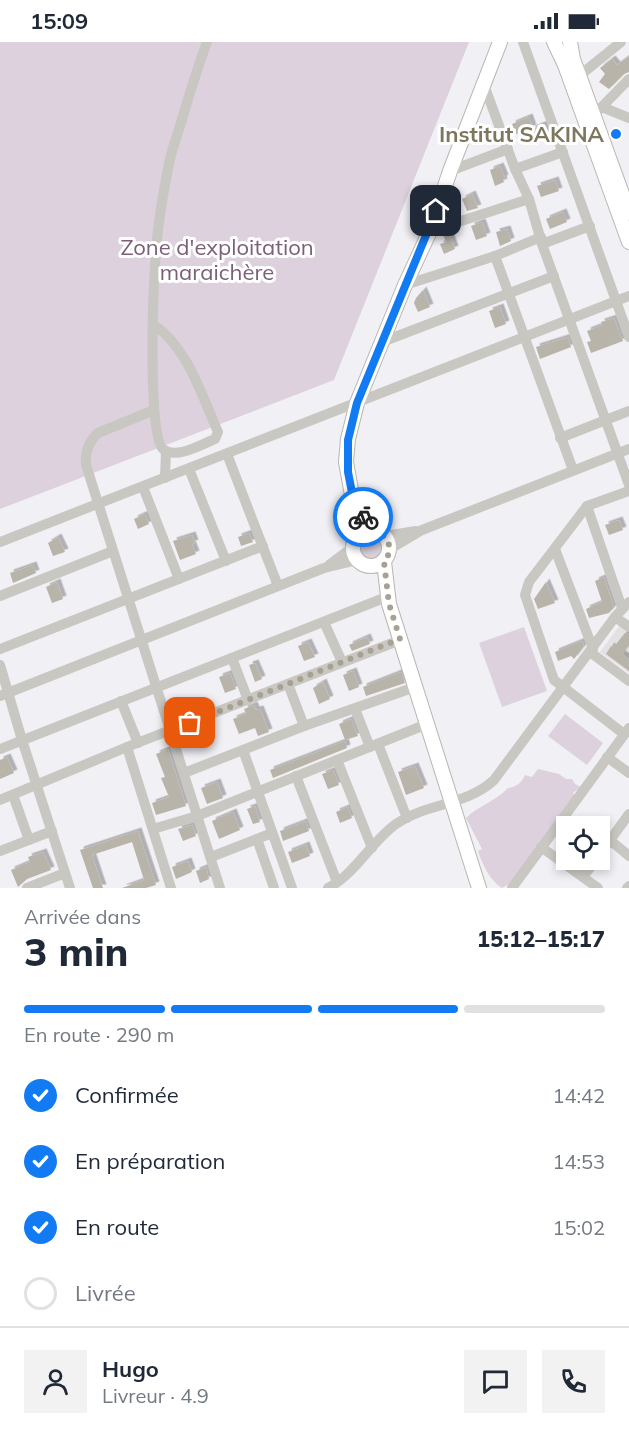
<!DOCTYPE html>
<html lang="fr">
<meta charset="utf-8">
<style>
body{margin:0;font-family:Mulish,sans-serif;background:#f2f2f3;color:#1f2937;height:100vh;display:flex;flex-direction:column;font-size:22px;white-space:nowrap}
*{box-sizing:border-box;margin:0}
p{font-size:20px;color:#747a83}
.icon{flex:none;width:33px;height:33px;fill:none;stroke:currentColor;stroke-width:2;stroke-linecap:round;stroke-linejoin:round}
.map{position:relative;height:846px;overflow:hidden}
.sheet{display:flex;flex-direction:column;background:#fff;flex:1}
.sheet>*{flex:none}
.tools{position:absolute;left:556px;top:774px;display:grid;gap:12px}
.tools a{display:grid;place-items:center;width:54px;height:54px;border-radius:0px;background:#fff;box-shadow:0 3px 9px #0003;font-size:30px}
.pin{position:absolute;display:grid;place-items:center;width:51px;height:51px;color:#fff;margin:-26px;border-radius:12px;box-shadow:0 3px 9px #0006}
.courier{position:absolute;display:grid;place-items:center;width:60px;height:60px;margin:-30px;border:4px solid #127bf3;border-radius:50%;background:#fff;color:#222;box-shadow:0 2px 8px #0007}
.headline em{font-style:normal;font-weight:800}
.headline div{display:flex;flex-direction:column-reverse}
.headline{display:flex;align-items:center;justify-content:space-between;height:102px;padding:0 24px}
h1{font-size:39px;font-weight:800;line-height:45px}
.bar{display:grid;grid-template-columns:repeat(4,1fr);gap:9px 6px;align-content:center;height:72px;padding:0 24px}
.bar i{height:8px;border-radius:4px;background:#e0e1e3}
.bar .on{background:#127bf3}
.bar p{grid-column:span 4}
.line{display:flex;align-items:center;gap:15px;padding:0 24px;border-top:2px solid #e0e1e3}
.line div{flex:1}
.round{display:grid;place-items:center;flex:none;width:63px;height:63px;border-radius:0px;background:#f2f2f3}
ol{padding:0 24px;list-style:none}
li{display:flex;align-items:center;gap:18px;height:66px}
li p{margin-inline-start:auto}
li .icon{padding:6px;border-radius:50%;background:#127bf3;color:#fff;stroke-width:4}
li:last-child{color:#747a83}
li i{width:33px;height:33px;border:3px solid #e0e1e3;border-radius:50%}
.status{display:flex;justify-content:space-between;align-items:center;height:42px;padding:0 30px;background:#fff;direction:ltr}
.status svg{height:16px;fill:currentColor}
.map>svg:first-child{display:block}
.built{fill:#e3e1e2}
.green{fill:#dcd1dc}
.building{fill:#b9b4aa;filter:url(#shadow)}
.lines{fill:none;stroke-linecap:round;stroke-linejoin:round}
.major-casing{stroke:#b9b7af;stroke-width:16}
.minor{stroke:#c9c7c1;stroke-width:10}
.major{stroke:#fff;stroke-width:14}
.done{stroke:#a6a192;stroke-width:6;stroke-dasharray:0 10.8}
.route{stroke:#127bf3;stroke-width:8}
.poi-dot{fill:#127bf3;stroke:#fff;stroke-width:2}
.labels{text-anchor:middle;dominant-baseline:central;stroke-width:6;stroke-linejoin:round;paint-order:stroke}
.poi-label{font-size:22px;font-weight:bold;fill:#7e765d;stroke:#fff;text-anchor:end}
.park-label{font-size:22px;fill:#7b6078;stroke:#fff}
</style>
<div class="status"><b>15:09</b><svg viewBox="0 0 49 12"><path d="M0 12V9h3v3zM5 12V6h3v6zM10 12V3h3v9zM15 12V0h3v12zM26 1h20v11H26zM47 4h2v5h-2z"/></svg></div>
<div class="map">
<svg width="629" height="846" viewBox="0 0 629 846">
<defs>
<filter id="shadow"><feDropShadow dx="3.5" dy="-3.5" stdDeviation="0" flood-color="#0004"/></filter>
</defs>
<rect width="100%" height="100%" fill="#f1f0f5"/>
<polygon class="built" points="620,583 629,590 629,631 600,610"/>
<g class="green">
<polygon points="0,0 469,0 334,338 0,467"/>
<circle cx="371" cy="506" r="15"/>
<polygon points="524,585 547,649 502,665 479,601"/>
<polygon points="565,672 603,701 587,723 548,694"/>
<path d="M538,727L559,732L566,737H572L575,742L581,745L573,751L575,755L513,840L502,846C490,839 482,822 478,809L482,807L466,776C478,764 496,759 508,746C517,745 522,740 525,733L532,735Z"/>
</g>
<g class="building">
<polygon points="629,14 629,30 624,32 609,47 599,40 605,32 600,26 612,17 617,23"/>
<polygon points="529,75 533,86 516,92 512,82"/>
<polygon points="544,82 548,92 536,97 532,87"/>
<polygon points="500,124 505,136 503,137 504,140 495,144 490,128"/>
<polygon points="555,138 559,149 541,155 537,144"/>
<polygon points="472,152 478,166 467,169 462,157"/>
<polygon points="563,170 567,180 550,187 546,177"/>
<polygon points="482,180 487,194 476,198 471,184"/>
<polygon points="507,187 511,199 500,204 496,190"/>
<polygon points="449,191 455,207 444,212 440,202 446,200 443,193"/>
<polygon points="423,248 430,265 418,270 414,261 416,256"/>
<polygon points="500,265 506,282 495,286 489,269"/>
<polygon points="614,276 623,299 591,311 587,300 591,299 587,289 602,283 601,280"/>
<polygon points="568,295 571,305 540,317 536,305"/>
<polygon points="145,472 149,482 138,487 134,477"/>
<polygon points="619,478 623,488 609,493 605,483"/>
<polygon points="249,491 253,500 241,504 238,495"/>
<polygon points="192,493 195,501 192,502 196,512 180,518 173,499"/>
<polygon points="58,495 65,510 53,514 48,501"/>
<polygon points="33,523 36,531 13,541 10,531"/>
<polygon points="604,535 614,565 609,571 589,576 586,567 602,560 595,539"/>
<polygon points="57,540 63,557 52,561 46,545"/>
<polygon points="546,540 555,561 538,567 534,557"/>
<polygon points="625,591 629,592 629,603 622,612 629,617 629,629 606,612 611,604 613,606"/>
<polygon points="367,595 370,602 352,609 349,603"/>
<polygon points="582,599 584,604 574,617 571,614 558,619 555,610"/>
<polygon points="308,600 315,615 304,619 298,604"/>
<polygon points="255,621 262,637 255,640 249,623"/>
<polygon points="353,629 359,645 349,649 343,633"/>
<polygon points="401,630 405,641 366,654 363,645"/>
<polygon points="230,631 236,647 225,651 219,635"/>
<polygon points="323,640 330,657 319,662 313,646"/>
<polygon points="254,663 256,668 260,667 269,690 258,694 255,686 239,692 233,677 246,672 244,667"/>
<polygon points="351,677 358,694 345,698 339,682"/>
<polygon points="345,699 347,706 273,736 270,728"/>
<polygon points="168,707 186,764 156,773 152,761 169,755 161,736 165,735 156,712"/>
<polygon points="7,715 14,731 0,737 0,718"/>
<polygon points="415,724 424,746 406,753 398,730"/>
<polygon points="333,728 339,743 328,747 322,732"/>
<polygon points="217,740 223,756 207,762 201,746"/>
<polygon points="255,764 260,780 253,782 247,767"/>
<polygon points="348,765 352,776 340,781 336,770"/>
<polygon points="233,770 240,788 219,797 212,779"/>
<polygon points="306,779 309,789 283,799 280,789"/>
<polygon points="192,783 196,794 183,799 178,787"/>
<polygon points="138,789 156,843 146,846 122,846 144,838 132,800 92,813 103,846 93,846 80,808"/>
<polygon points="306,803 310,814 292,821 288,810"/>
<polygon points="43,810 51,828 27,837 18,845 11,828 30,820 28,815"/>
<polygon points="188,819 192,830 176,837 172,825"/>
<polygon points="206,825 209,837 200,841 196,829"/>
</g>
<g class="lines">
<defs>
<g id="major">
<polyline points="554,0 565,23 629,200"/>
<polyline points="570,0 573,17 629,171"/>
<circle cx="371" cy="506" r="18"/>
<polyline points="359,492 346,420 348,397 357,361 405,243 430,189 450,129 500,0"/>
<polyline points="384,520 389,562 479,846"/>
</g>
</defs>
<use href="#major" class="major-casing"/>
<g class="minor">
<polyline points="523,0 629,295"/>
<polyline points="579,34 621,0"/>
<polyline points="484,43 515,127 529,157 542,202 629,443"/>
<polyline points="602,65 629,76"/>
<polyline points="594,73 629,37"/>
<polyline points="515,127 563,110"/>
<polyline points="450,129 508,107"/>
<polyline points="430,189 529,157"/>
<polyline points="542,202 590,184"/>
<polyline points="495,214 573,428"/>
<polyline points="405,243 495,214 541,195"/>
<path d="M153,282C188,306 201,352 218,390L215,397C202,402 176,418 163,407C148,394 153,253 155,226C156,195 162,157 168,127C170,113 175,100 179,87C188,58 196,29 207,0"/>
<polyline points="382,300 554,234"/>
<path d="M154,368L98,391C88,400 85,411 86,423L220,846"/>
<polyline points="560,396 629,369"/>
<polyline points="227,412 278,544"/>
<polyline points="189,427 226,519"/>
<polyline points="165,436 166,409"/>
<polyline points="143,445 179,537"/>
<polyline points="587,464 622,566"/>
<polyline points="385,494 416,489"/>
<polyline points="0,500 629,254"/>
<polyline points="390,507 422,488 629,407"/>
<polyline points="555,507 593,607"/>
<polyline points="329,523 353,505"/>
<polyline points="0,554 113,509"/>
<polyline points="615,575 629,585"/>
<polyline points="324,580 342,620"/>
<polyline points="0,607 263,504"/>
<polyline points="590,610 629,639"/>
<polyline points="232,616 248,658"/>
<polyline points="0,623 22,698 70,846"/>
<polyline points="288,642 304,684"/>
<polyline points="0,654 324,526 358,518"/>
<polyline points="121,659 138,701"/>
<polyline points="355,667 370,705"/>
<polyline points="624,692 554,638 525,553 529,540 587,464 629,449"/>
<polyline points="378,702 407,776"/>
<polyline points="127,705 171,846"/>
<polyline points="0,707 384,556"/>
<polyline points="243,708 292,846"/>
<polyline points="607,715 629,731"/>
<polyline points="337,718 372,806"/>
<polyline points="184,731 304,684 415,645"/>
<polyline points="296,734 337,840"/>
<polyline points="13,753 29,798"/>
<polyline points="0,758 127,705 400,598"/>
<polyline points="153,787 197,774 427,682"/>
<polyline points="257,797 274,846"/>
<polyline points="610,798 629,814"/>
<polyline points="541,805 598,846"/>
<polyline points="0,809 52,789"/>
<polyline points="600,812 629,772"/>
<polyline points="211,815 272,791"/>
<polyline points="583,835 596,818"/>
<polyline points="27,846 65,831"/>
<path d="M328,846C355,832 371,800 396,782C426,761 466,764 494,738L615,575L629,560"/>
<polyline points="512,846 629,686"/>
<polyline points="627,846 629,844"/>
</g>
<use href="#major" class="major"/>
</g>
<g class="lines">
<polyline class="done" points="190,681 400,597 389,562 384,520 388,514 389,500 379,489 372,488 363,475"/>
<polyline class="route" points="363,475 355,466 348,430 348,398 357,361 436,169"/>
</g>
<circle class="poi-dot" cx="616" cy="92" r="6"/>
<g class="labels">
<g class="poi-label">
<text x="604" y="92">Institut SAKINA</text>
</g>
<g class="park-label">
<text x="217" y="205">Zone d'exploitation<tspan x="217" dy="25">maraichère</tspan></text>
</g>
</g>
</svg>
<div class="tools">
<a><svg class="icon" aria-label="locate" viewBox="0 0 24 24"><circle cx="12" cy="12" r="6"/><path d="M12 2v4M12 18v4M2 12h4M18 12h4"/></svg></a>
</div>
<div class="pin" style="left:190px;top:681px;background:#ea580c"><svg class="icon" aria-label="bag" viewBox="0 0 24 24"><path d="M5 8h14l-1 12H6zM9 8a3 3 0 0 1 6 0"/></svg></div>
<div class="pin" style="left:436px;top:169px;background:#1f2937"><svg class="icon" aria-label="home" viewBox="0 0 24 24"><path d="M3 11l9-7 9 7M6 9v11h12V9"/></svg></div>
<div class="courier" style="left:363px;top:475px"><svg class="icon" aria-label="bike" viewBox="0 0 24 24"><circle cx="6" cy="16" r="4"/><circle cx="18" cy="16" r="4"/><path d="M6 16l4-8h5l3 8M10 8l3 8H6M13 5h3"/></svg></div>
</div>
<section class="sheet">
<div class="headline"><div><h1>3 min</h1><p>Arrivée dans</p></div><em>15:12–15:17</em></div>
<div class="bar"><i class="on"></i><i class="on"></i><i class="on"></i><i></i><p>En route · 290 m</p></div>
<ol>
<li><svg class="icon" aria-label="check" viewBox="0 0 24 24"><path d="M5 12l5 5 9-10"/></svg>Confirmée<p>14:42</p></li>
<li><svg class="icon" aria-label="check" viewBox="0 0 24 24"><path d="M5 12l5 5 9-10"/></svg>En préparation<p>14:53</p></li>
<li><svg class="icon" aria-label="check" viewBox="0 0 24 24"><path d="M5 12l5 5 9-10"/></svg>En route<p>15:02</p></li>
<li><i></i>Livrée</li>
</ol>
<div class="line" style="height:108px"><a class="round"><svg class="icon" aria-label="person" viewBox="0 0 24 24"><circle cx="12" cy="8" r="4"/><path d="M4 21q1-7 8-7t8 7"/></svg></a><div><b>Hugo</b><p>Livreur · 4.9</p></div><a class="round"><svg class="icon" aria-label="chat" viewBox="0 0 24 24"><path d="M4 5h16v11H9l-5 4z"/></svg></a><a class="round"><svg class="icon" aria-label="phone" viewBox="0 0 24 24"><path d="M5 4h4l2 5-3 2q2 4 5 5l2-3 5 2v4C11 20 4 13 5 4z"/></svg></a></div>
</section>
